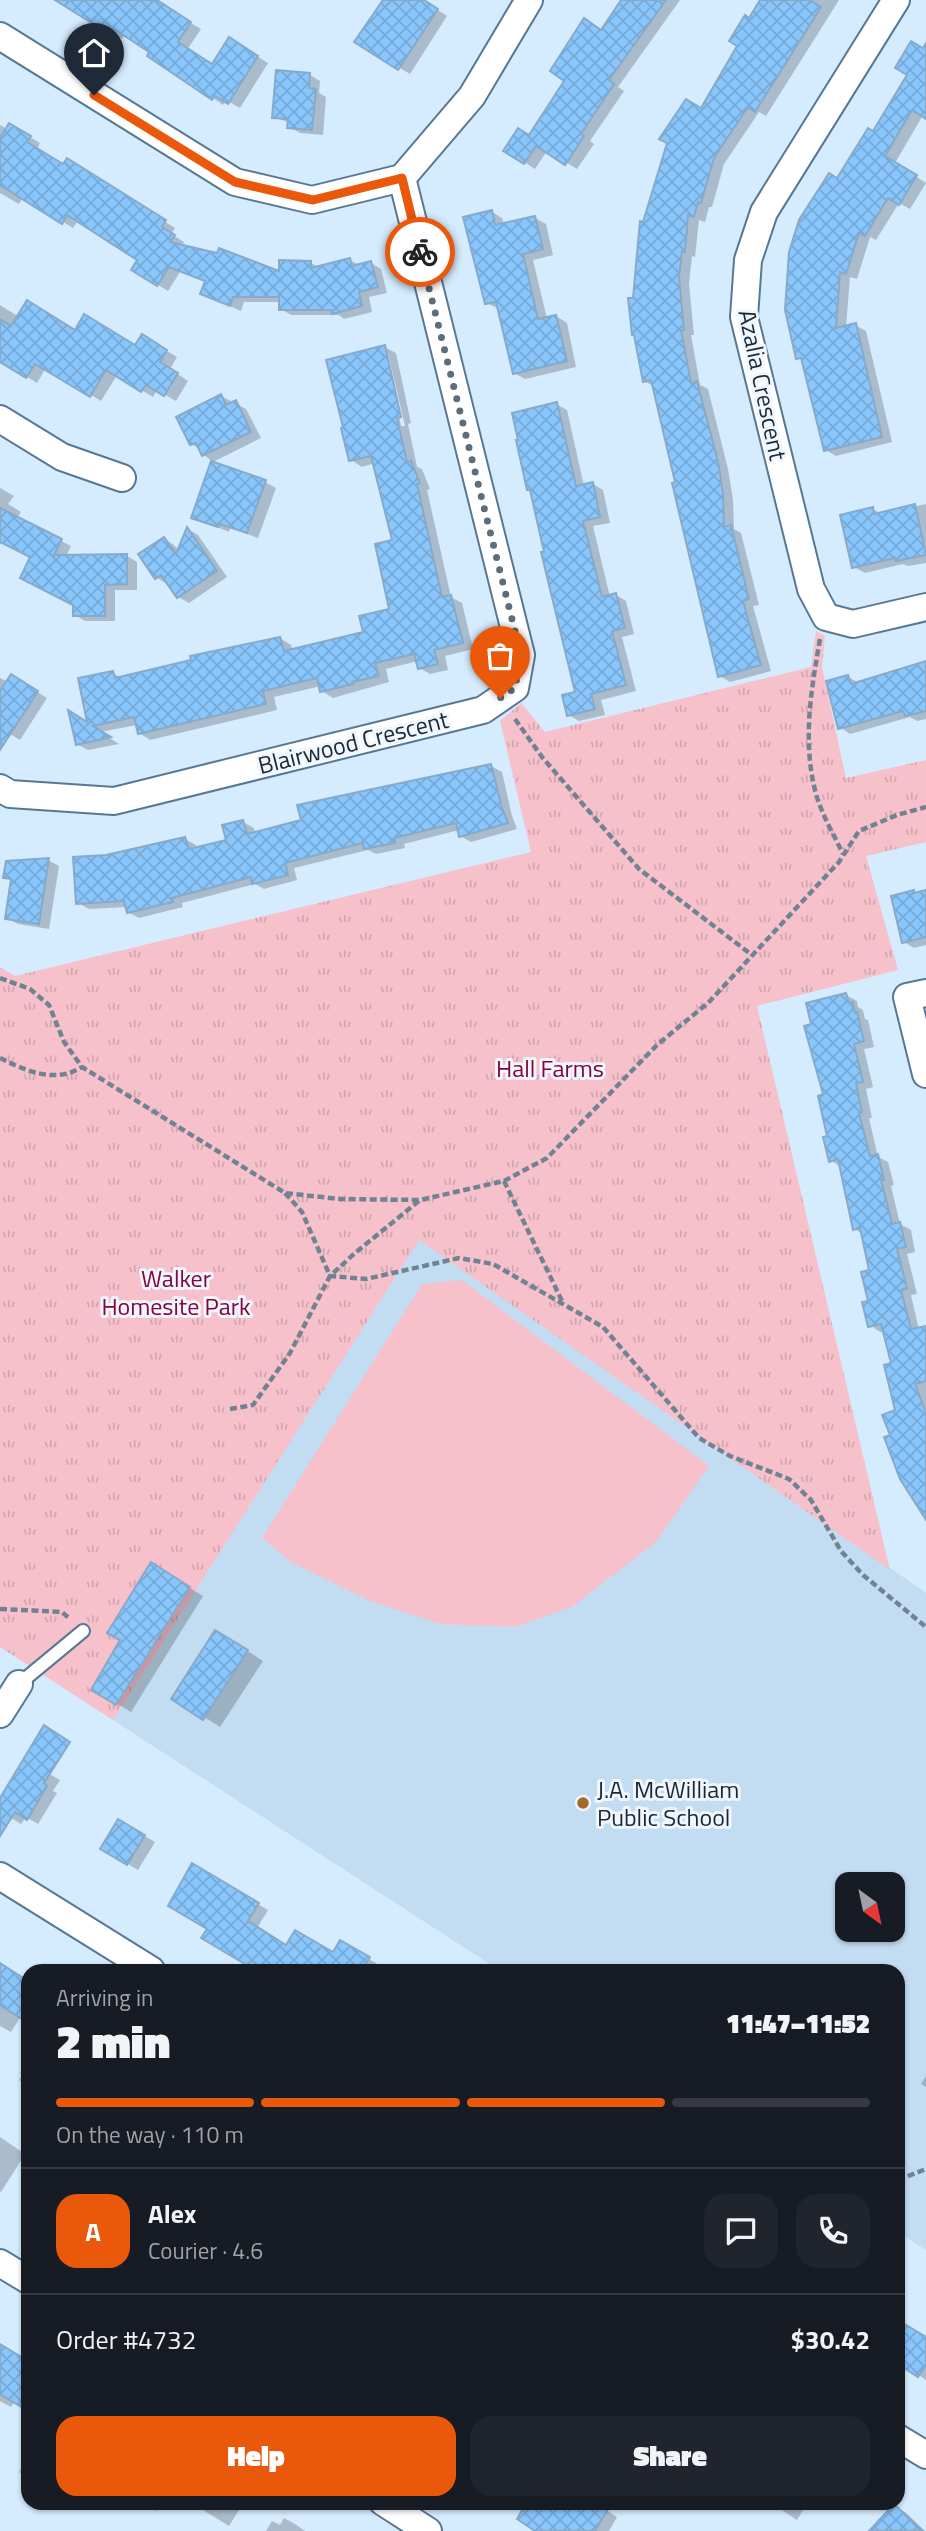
<!DOCTYPE html>
<meta charset="utf-8">
<style>
body{margin:0;font-family:"Titillium Web",sans-serif;background:#20242c;color:#f1f3f6;height:100vh;display:flex;flex-direction:column;font-size:26px;white-space:nowrap}
*{box-sizing:border-box;margin:0}
p{font-size:23px;color:#9ea1a6}
.icon{flex:none;width:38px;height:38px;fill:none;stroke:currentColor;stroke-width:2;stroke-linecap:round;stroke-linejoin:round}
.map{position:relative;flex:1;overflow:hidden}
.drawer{position:absolute;left:21px;top:1964px;width:884px;height:546px;display:flex;flex-direction:column;background:#171b24;border-radius:21px;box-shadow:0 2px 5px #0004}
.drawer>*{flex:none}
.needle{width:46px;rotate:147deg}
.controls{position:absolute;left:835px;top:1872px;display:grid;gap:14px}
.controls a{display:grid;place-items:center;width:70px;height:70px;border-radius:14px;background:#171b24;box-shadow:0 2px 5px #0004;font-size:35px}
.pin{position:absolute;display:grid;place-items:center;width:60px;height:60px;color:#fff;margin:-72px -30px;border-radius:50% 50% 50% 0;rotate:-45deg;box-shadow:0 0 7px #0007}
.pin .icon{rotate:45deg}
.courier{position:absolute;display:grid;place-items:center;width:70px;height:70px;margin:-35px;border:5px solid #ea580c;border-radius:50%;background:#fff;color:#222;box-shadow:0 2px 9px #0007}
.summary em{font-style:normal;font-weight:800}
.summary div{display:flex;flex-direction:column-reverse}
.summary{display:flex;align-items:center;justify-content:space-between;height:119px;padding:0 35px}
h1{font-size:46px;font-weight:800;line-height:52px}
.bar{display:grid;grid-template-columns:repeat(4,1fr);gap:10px 7px;align-content:center;height:84px;padding:0 35px}
.bar i{height:9px;border-radius:5px;background:#363941}
.bar .active{background:#ea580c}
.bar p{grid-column:span 4}
.line{display:flex;align-items:center;gap:18px;padding:0 35px;border-top:2px solid #363941}
.line div{flex:1}
.round{display:grid;place-items:center;flex:none;width:74px;height:74px;border-radius:21px;background:#20242c}
.action{display:flex;gap:14px;margin-top:auto;padding:14px 35px}
.action a{flex:1;height:80px;border-radius:21px;background:#ea580c;color:#fff;font-size:28px;font-weight:800;line-height:80px;text-align:center}
.action a+a{background:#20242c;color:#f1f3f6}
.map>svg:first-child{display:block}
.built{fill:#c2dcf2;fill-rule:evenodd}
.grass{fill:#f6c1cb}
.park{fill:url(#park-tufts)}
.shadow{fill:#0003;fill-rule:evenodd}
.building{fill:url(#building-cross-hatch);stroke:#87aac9;stroke-width:2}
.lines{fill:none;stroke-linecap:round;stroke-linejoin:round}
.lane-casing{stroke:#577895;stroke-width:16}
.street-casing{stroke:#577895;stroke-width:30}
.path{stroke:#718392;stroke-width:4.5;stroke-dasharray:7 3.5;stroke-linecap:butt}
.lane{stroke:#fff;stroke-width:12}
.street{stroke:#fff;stroke-width:26}
.done{stroke:#5c6d7b;stroke-width:7;stroke-dasharray:0 12.6}
.route{stroke:#ea580c;stroke-width:9}
.poi-dot{fill:#a46a29;stroke:#eff6fd;stroke-width:2.5}
.labels{text-anchor:middle;dominant-baseline:central;stroke-width:6;stroke-linejoin:round;paint-order:stroke}
.street-label{font-size:24px;fill:#1b2935;stroke:#eff6fd}
.park-label{font-size:24px;fill:#85053b;stroke:#eff6fd}
.poi-label{font-size:24px;fill:#1b2935;stroke:#eff6fd;text-anchor:start}
</style>
<div class="map">
<svg width="926" height="2531" viewBox="0 0 926 2531">
<defs>
<pattern id="park-tufts" width="24" height="20" patternUnits="userSpaceOnUse" patternTransform="scale(1.75)"><rect width="24" height="20" fill="#f6c1cb"/><path d="M3 7l-1-3M5 7V3M7 7l1-3M15 17l-1-3M17 17v-4M19 17l1-3" fill="none" stroke="#d2a6af"/></pattern>
<pattern id="building-cross-hatch" width="8" height="8" patternUnits="userSpaceOnUse" patternTransform="scale(1.75)"><rect width="8" height="8" fill="#88c6fc"/><path d="M0 0l8 8M0 8l8-8" fill="none" stroke="#75aad9"/></pattern>
</defs>
<rect width="100%" height="100%" fill="#d5ebfe"/>
<path class="built" d="M419,1239L926,1593V2250L898,2232V1970H499L113,1720ZM847,1885H892V1930H847Z"/>
<polygon class="grass" points="462,1280 709,1466 656,1542 573,1606 516,1627 441,1624 370,1601 291,1562 262,1538 422,1284"/>
<polygon class="park" points="816,631 825,636 822,667 846,778 926,760 926,842 866,856 898,970 757,1006 890,1570 419,1240 113,1720 0,1647 0,967 15,976 531,852 500,721 521,703 545,732 811,667"/>
<g class="shadow">
<polygon points="57,0 141,0 176,14 201,29 187,50 213,66 230,40 268,63 240,108 226,100 223,105 125,34 122,39"/>
<polygon points="385,0 422,0 447,16 410,74 356,42"/>
<polygon points="623,0 680,0 618,87 624,91 590,141 594,144 577,169 547,151 535,169 506,150 530,137"/>
<polygon points="762,0 839,0 766,116 759,112 724,164 712,207 709,207 705,222 699,220 695,257 692,256 689,284 694,335 691,335 700,385 708,389 728,469 733,500 734,529 741,533 759,605 753,606 771,671 730,682 720,676 655,387 644,381 634,299 644,223 701,110"/>
<polygon points="926,52 926,118 923,115 895,163 926,183 910,209 899,203 876,240 870,237 857,279 850,277 846,327 855,325 866,331 892,442 836,456 826,450 804,361 798,358 838,180 874,133"/>
<polygon points="310,75 320,81 319,93 326,97 323,135 300,133 289,127 290,123 274,117"/>
<polygon points="0,125 7,129 20,131 40,143 37,149 64,166 78,166 175,228 171,234 184,242 181,246 280,274 311,263 319,267 350,260 361,266 371,263 381,269 387,293 369,297 372,312 344,319 339,315 291,315 281,309 281,302 244,302 241,311 202,294 207,282 180,272 168,291 133,270 140,260 78,220 73,228 23,197 19,204 0,193"/>
<polygon points="492,212 502,218 504,225 535,218 546,224 553,255 533,260 547,319 556,316 567,323 576,367 525,379 514,373 499,309 487,303"/>
<polygon points="0,305 19,317 135,347 142,336 177,357 170,369 188,381 176,401 157,390 153,397 117,375 101,401 46,368 37,383 0,360"/>
<path d="M384,347L396,353L411,423L408,424L417,467L422,469L430,489L427,490L451,597L462,603L473,649L445,656L448,670L430,674L419,668L418,661L386,669L389,682L333,698L322,691L321,686L274,697L277,710L150,740L139,733L137,725L100,732L119,744L88,750L77,744L89,725L113,673L121,678L280,638L291,645L293,651L365,633L392,610L394,541L375,463L362,467L351,460ZM385,353H388L405,426H401Z"/>
<polygon points="221,396 246,409 261,438 213,462 204,455 201,450 192,444"/>
<polygon points="556,404 567,410 584,486 593,484 603,490 610,523 593,526 610,597 616,595 626,601 634,634 622,637 636,691 601,700 605,715 579,721 569,715 577,693"/>
<polygon points="265,482 276,488 258,538 230,528 229,532 193,517"/>
<polygon points="0,488 14,496 8,504 21,512 17,518 71,546 66,556 127,556 137,562 137,590 115,590 115,621 85,621 75,615 75,605 32,557 2,542 0,545"/>
<polygon points="926,504 926,563 908,566 903,564 865,573 854,567 873,509 881,514"/>
<polygon points="188,529 198,535 227,577 189,603 178,597 167,584 157,578 164,539 174,545 179,551"/>
<polygon points="926,663 926,719 917,721 910,717 850,734 840,727 848,677 859,683"/>
<polygon points="11,676 47,698 20,740 0,728 0,678 8,682"/>
<polygon points="491,766 502,772 512,816 517,829 471,842 460,836 459,830 404,844 405,848 376,854 368,850 294,868 297,880 264,889 255,884 182,903 183,907 139,918 128,912 127,907 89,909 78,903 107,857 185,839 196,845 197,849 228,841 243,822 254,828 255,834"/>
<polygon points="48,860 59,866 49,929 18,924 7,918"/>
<polygon points="926,889 926,945 914,948 904,942 893,898"/>
<polygon points="846,995 857,1001 858,1007 863,1010 865,1019 868,1020 874,1047 864,1049 873,1087 866,1089 872,1118 869,1118 878,1157 888,1162 894,1185 891,1186 900,1224 911,1230 915,1252 907,1254 917,1294 911,1295 919,1330 926,1330 926,1516 892,1436 897,1411 893,1365 885,1331 880,1332 870,1325 871,1272 863,1234 854,1229 841,1167 830,1160 826,1096 813,1026"/>
<polygon points="166,1573 203,1596 131,1712 93,1689"/>
<polygon points="232,1641 263,1661 220,1727 174,1698"/>
<polygon points="25,1760 60,1780 53,1791 57,1793 38,1824 26,1817 21,1824 0,1811 0,1802"/>
<polygon points="119,1821 155,1842 138,1870 102,1848"/>
<polygon points="193,1866 268,1910 257,1928 287,1947 333,1954 341,1942 379,1965 376,1970 253,1970 253,1968 209,1929"/>
<polygon points="0,1978 28,1982 28,2020 21,2016 11,2032 0,2026"/>
<polygon points="28,2061 28,2086 19,2080 23,2074 20,2073"/>
<polygon points="926,2076 926,2087 921,2084"/>
<polygon points="0,2137 25,2154 1,2192 0,2191"/>
<polygon points="898,2321 926,2339 926,2380 898,2361"/>
<polygon points="0,2348 28,2363 28,2409 15,2401 11,2407 0,2401"/>
<polygon points="28,2458 28,2478 19,2472"/>
<polygon points="143,2502 163,2502 157,2511"/>
<polygon points="190,2502 244,2502 229,2526"/>
<polygon points="594,2502 617,2517 609,2531 539,2531"/>
<polygon points="769,2502 808,2502 797,2520"/>
<polygon points="894,2506 905,2512 925,2531 871,2531"/>
<polygon points="284,2518 295,2524 305,2531 266,2531 272,2521 280,2525"/>
</g>
<g class="building">
<polygon points="55,0 157,0 191,22 178,42 212,64 229,37 258,56 228,104 215,96 212,100 147,56 149,52 114,29 111,35"/>
<polygon points="383,0 424,0 438,9 398,70 354,42"/>
<polygon points="621,0 666,0 609,80 614,84 581,134 584,136 565,165 536,146 524,164 503,151 518,128 529,135 564,81 550,71 584,18 601,30"/>
<polygon points="760,0 809,0 821,7 755,112 748,107 714,158 701,203 698,202 694,217 688,215 685,252 682,251 679,277 684,330 681,330 691,383 697,381 718,462 723,493 724,527 731,525 749,599 743,601 761,665 718,677 672,483 675,482 651,380 643,382 634,335 632,335 628,298 633,298 640,221 643,222 667,143 659,139 686,99 701,108 737,46 729,41 745,15 749,18"/>
<polygon points="911,41 923,48 926,43 926,119 912,110 885,156 917,175 899,205 888,198 865,236 859,233 846,274 840,272 836,328 856,323 882,437 824,451 804,370 801,358 796,359 785,310 789,252 799,220 829,173 837,178 868,128 873,131 907,75 895,68"/>
<polygon points="276,70 310,73 309,88 316,89 312,130 287,128 288,119 272,118"/>
<polygon points="9,123 31,136 27,142 63,164 67,158 166,220 162,227 175,235 170,242 217,253 219,248 279,271 279,260 311,261 311,268 350,258 352,266 371,261 378,287 359,292 362,306 332,314 331,310 279,310 279,297 233,297 230,306 200,294 205,281 169,267 157,286 131,270 137,260 67,215 62,224 0,185 0,138"/>
<polygon points="492,210 495,225 535,216 543,249 523,254 538,319 556,315 567,361 513,374 496,302 485,304 463,217"/>
<polygon points="27,300 75,330 84,314 135,345 142,334 167,350 160,362 178,373 164,396 146,385 141,392 106,370 90,397 35,364 26,378 0,362 0,319 11,326"/>
<polygon points="385,345 401,417 397,418 407,462 411,461 420,483 417,484 442,597 451,595 463,643 434,650 438,664 418,669 414,654 375,663 379,676 352,682 353,684 320,692 317,678 263,691 266,704 138,734 134,717 93,726 111,737 76,745 68,710 87,722 78,678 113,671 115,678 191,660 190,656 280,637 284,651 363,632 359,616 389,609 375,544 392,540 371,456 349,461 341,428 343,427 326,360"/>
<polygon points="221,394 226,405 236,400 251,432 202,456 196,443 190,445 176,417"/>
<polygon points="557,402 576,486 593,482 600,517 583,521 602,597 616,593 625,628 612,631 626,685 591,694 595,709 567,716 562,695 575,692 541,552 544,552 530,490 527,490 516,440 518,440 512,413"/>
<polygon points="211,461 266,480 247,533 220,524 218,527 191,518"/>
<polygon points="915,504 926,555 896,561 895,558 852,568 840,515 873,507 874,514"/>
<polygon points="0,508 62,539 54,555 127,554 127,584 105,585 105,616 73,616 73,605 20,578 30,557 0,542"/>
<polygon points="187,527 217,571 177,598 161,575 155,579 138,554 164,537 176,554"/>
<polygon points="926,661 926,711 905,716 903,711 838,729 826,681 848,675 851,684"/>
<polygon points="11,674 38,691 0,750 0,691"/>
<polygon points="491,764 502,808 508,823 459,837 456,823 394,838 395,843 364,849 363,843 285,863 288,875 252,884 251,877 172,898 173,902 127,913 124,901 76,904 73,857 106,855 185,837 189,849 226,840 222,825 243,820 247,834 301,820 297,805"/>
<polygon points="49,858 39,924 5,919 11,879 3,878 6,861"/>
<polygon points="914,890 914,893 926,890 926,937 902,943 891,896"/>
<polygon points="846,993 849,1003 853,1002 855,1013 857,1012 864,1041 854,1044 863,1082 856,1083 862,1112 859,1113 870,1156 878,1154 884,1180 881,1180 892,1224 900,1222 906,1247 897,1249 907,1288 901,1290 911,1329 926,1326 926,1381 915,1384 926,1413 926,1520 900,1479 884,1437 890,1435 882,1415 895,1410 884,1365 891,1363 881,1324 868,1327 862,1302 868,1301 861,1272 869,1270 860,1228 853,1230 838,1159 829,1162 823,1137 827,1136 818,1096 823,1094 804,1026 811,1024 806,1003"/>
<polygon points="151,1562 190,1587 116,1705 91,1690 120,1640 107,1633"/>
<polygon points="215,1630 248,1650 203,1720 171,1699"/>
<polygon points="44,1725 70,1742 44,1783 47,1786 27,1820 15,1812 0,1836 0,1798"/>
<polygon points="118,1819 145,1835 127,1865 100,1849"/>
<polygon points="192,1863 259,1903 248,1921 286,1945 295,1930 333,1952 340,1940 370,1957 362,1970 364,1970 255,1970 201,1938 207,1929 168,1906"/>
<polygon points="0,1963 28,1981 28,2023 0,2005"/>
<polygon points="898,2320 926,2337 926,2365 918,2377 898,2364"/>
<polygon points="0,2344 28,2361 28,2411 0,2394"/>
<polygon points="527,2502 597,2502 608,2509 595,2531 535,2531 517,2519"/>
<polygon points="894,2504 923,2531 869,2531"/>
</g>
<g class="lines">
<defs>
<polyline id="lane" points="19,1684 83,1631"/>
<g id="street">
<polyline points="896,0 764,212 748,260 744,317 811,589 826,617 853,624 926,607"/>
<polyline points="0,36 235,182 312,200 402,178 472,96 529,0"/>
<polyline points="0,419 62,457 122,478"/>
<polyline points="0,788 10,794 114,801 483,710 515,688 521,655 402,178"/>
<polyline points="926,993 907,997 926,1074"/>
<polyline points="0,1714 19,1684"/>
<polyline points="0,1876 151,1970"/>
<polyline points="0,2263 28,2280"/>
<polyline points="898,2438 926,2455"/>
<polyline points="383,2502 428,2531"/>
</g>
</defs>
<use href="#lane" class="lane-casing"/>
<use href="#street" class="street-casing"/>
<g class="path">
<path d="M820,639C811,691 802,742 816,794C822,815 834,835 843,854"/>
<polyline points="515,719 542,757 639,869 752,955"/>
<polyline points="0,978 30,989 49,1005 64,1042 82,1067 285,1193 340,1199 419,1200"/>
<path d="M0,1058C26,1071 55,1084 82,1067"/>
<polyline points="504,1181 563,1303"/>
<polyline points="285,1193 302,1212 330,1276 366,1279 459,1258 493,1264 603,1327 699,1438 730,1456 789,1479 811,1500 841,1551 863,1575 926,1627"/>
<polyline points="230,1409 253,1405 290,1353 330,1276 355,1253 420,1200 504,1181 547,1158 657,1045 709,1002 839,862 859,831 897,815 926,807"/>
<polyline points="0,1609 62,1612 70,1619"/>
<polyline points="898,2180 926,2169"/>
</g>
<use href="#lane" class="lane"/>
<use href="#street" class="street"/>
</g>
<g class="lines">
<polyline class="done" points="420,252 521,655 515,688 500,698"/>
<polyline class="route" points="94,95 235,182 313,200 402,178 420,252"/>
</g>
<circle class="poi-dot" cx="583" cy="1803" r="7"/>
<g class="labels">
<g class="street-label">
<text transform="translate(763 385) rotate(78)">Azalia Crescent</text>
<text transform="translate(353 742) rotate(-14)">Blairwood Crescent</text>
</g>
<g class="park-label">
<text x="550" y="1068">Hall Farms</text>
<text x="176" y="1278">Walker<tspan x="176" dy="28">Homesite Park</tspan></text>
</g>
<g class="poi-label">
<text x="597" y="1789">J.A. McWilliam<tspan x="597" dy="28">Public School</tspan></text>
</g>
</g>
</svg>
<div class="controls">
<a><svg class="needle" viewBox="-14 -14 28 28"><path d="M0-13l5 13h-10z" fill="#e53935"/><path d="M0 13l5-13h-10z" fill="#9ea1a6"/></svg></a>
</div>
<div class="pin" style="left:500px;top:698px;background:#ea580c"><svg class="icon" aria-label="bag" viewBox="0 0 24 24"><path d="M5 8h14l-1 12H6zM9 8a3 3 0 0 1 6 0"/></svg></div>
<div class="pin" style="left:94px;top:95px;background:#1f2937"><svg class="icon" aria-label="home" viewBox="0 0 24 24"><path d="M3 11l9-7 9 7M6 9v11h12V9"/></svg></div>
<div class="courier" style="left:420px;top:252px"><svg class="icon" aria-label="bike" viewBox="0 0 24 24"><circle cx="6" cy="16" r="4"/><circle cx="18" cy="16" r="4"/><path d="M6 16l4-8h5l3 8M10 8l3 8H6M13 5h3"/></svg></div>
<section class="drawer">
<div class="summary"><div><h1>2 min</h1><p>Arriving in</p></div><em>11:47–11:52</em></div>
<div class="bar"><i class="active"></i><i class="active"></i><i class="active"></i><i></i><p>On the way · 110 m</p></div>
<div class="line" style="height:126px"><b class="round" style="background:#ea580c;color:#fff">A</b><div><b>Alex</b><p>Courier · 4.6</p></div><a class="round"><svg class="icon" aria-label="chat" viewBox="0 0 24 24"><path d="M4 5h16v11H9l-5 4z"/></svg></a><a class="round"><svg class="icon" aria-label="phone" viewBox="0 0 24 24"><path d="M5 4h4l2 5-3 2q2 4 5 5l2-3 5 2v4C11 20 4 13 5 4z"/></svg></a></div>
<div class="line" style="height:91px"><div>Order #4732</div><b>$30.42</b></div>
<div class="action"><a>Help</a><a>Share</a></div>
</section>
</div>
